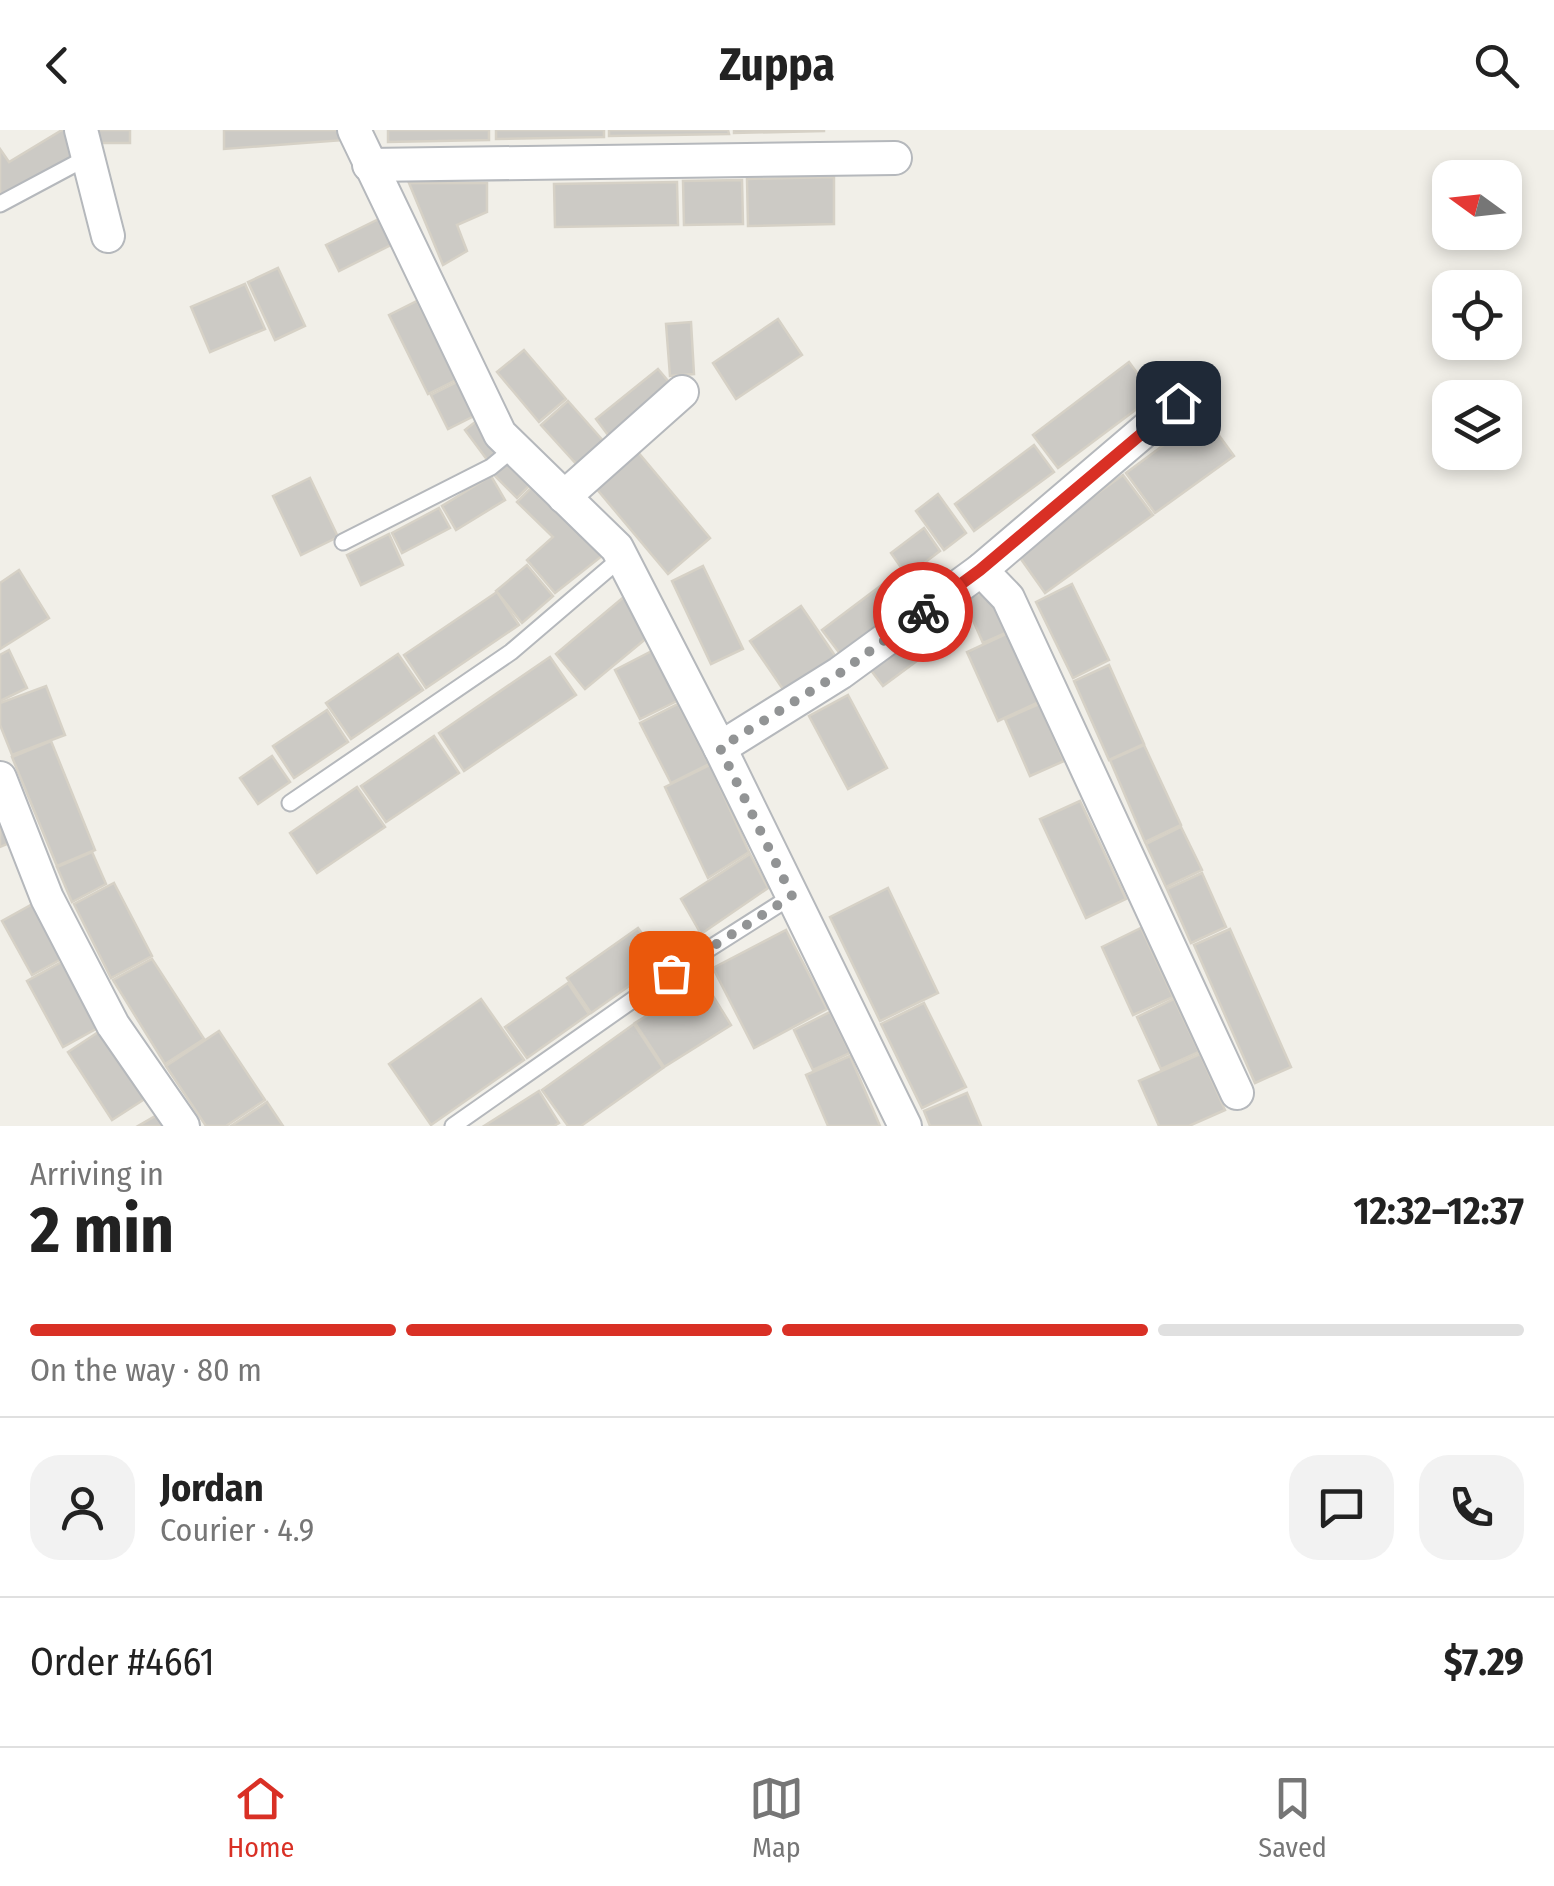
<!DOCTYPE html>
<meta charset="utf-8">
<style>
body{margin:0;font-family:"Fira Sans Condensed",sans-serif;background:#f2f2f2;color:#222;height:100vh;display:flex;flex-direction:column;font-size:38px;white-space:nowrap}
*{box-sizing:border-box;margin:0}
p{font-size:32px;color:#767676}
.icon{flex:none;width:55px;height:55px;fill:none;stroke:currentColor;stroke-width:2;stroke-linecap:round;stroke-linejoin:round}
.map{position:relative;height:996px;overflow:hidden}
.drawer{display:flex;flex-direction:column;background:#fff;flex:1}
.drawer>*{flex:none}
.needle{width:65px;rotate:285deg}
.fabs{position:absolute;left:1432px;top:30px;display:grid;gap:20px}
.fabs a{display:grid;place-items:center;width:90px;height:90px;border-radius:20px;background:#fff;box-shadow:0 5px 15px #0003;font-size:50px}
.pin{position:absolute;display:grid;place-items:center;width:85px;height:85px;color:#fff;margin:-42px;border-radius:20px;box-shadow:0 5px 15px #0006}
.courier{position:absolute;display:grid;place-items:center;width:100px;height:100px;margin:-50px;border:8px solid #d93025;border-radius:50%;background:#fff;color:#222;box-shadow:0 2px 12px #0007}
.headline em{font-style:normal;font-weight:700}
.headline div{display:flex;flex-direction:column-reverse}
.headline{display:flex;align-items:center;justify-content:space-between;height:170px;padding:0 30px}
h1{font-size:65px;font-weight:700;line-height:75px}
.bar{display:grid;grid-template-columns:repeat(4,1fr);gap:15px 10px;align-content:center;height:120px;padding:0 30px}
.bar i{height:12px;border-radius:8px;background:#e0e0e0}
.bar .active{background:#d93025}
.bar p{grid-column:span 4}
.line{display:flex;align-items:center;gap:25px;padding:0 30px;border-top:2px solid #e0e0e0}
.line div{flex:1}
.round{display:grid;place-items:center;flex:none;width:105px;height:105px;border-radius:30px;background:#f2f2f2}
header{display:flex;justify-content:space-between;align-items:center;height:130px;padding:0 30px;background:#fff;font-size:45px;font-weight:700}
.dock{display:flex;justify-content:space-around;align-items:center;height:140px;border-top:2px solid #e0e0e0;background:#fff;font-size:28px;color:#767676}
.dock a{display:grid;justify-items:center;gap:5px}
.dock .active{color:#d93025}
.map>svg:first-child{display:block}
.building{fill:#cccac5;stroke:#d6d1c6;stroke-width:2.5}
.lines{fill:none;stroke-linecap:round;stroke-linejoin:round}
.lane-casing{stroke:#b5b8bc;stroke-width:19}
.street-casing{stroke:#b5b8bc;stroke-width:36}
.lane{stroke:#fff;stroke-width:15}
.street{stroke:#fff;stroke-width:32}
.done{stroke:#929495;stroke-width:10;stroke-dasharray:0 18}
.route{stroke:#d93025;stroke-width:12}
</style>
<header><svg class="icon" aria-label="back" viewBox="0 0 24 24"><path d="M15 5l-7 7 7 7"/></svg>Zuppa<svg class="icon" aria-label="search" viewBox="0 0 24 24"><circle cx="10" cy="10" r="6"/><path d="M15 15l6 6"/></svg></header>
<div class="map">
<svg width="1554" height="996" viewBox="0 0 1554 996">
<rect width="100%" height="100%" fill="#f1efe8"/>
<g class="building">
<polygon points="62,0 72,0 77,25 0,66 0,19 9,32"/>
<rect x="94" y="0" width="36" height="13"/>
<polygon points="224,0 341,0 345,10 224,19"/>
<polygon points="388,0 489,0 489,10 388,12"/>
<polygon points="496,0 604,0 604,7 496,9"/>
<polygon points="609,0 728,0 729,4 609,6"/>
<polygon points="734,0 824,0 824,1 734,3"/>
<polygon points="834,47 834,94 748,96 747,49"/>
<polygon points="742,50 743,94 684,95 683,51"/>
<polygon points="677,52 678,95 555,97 554,54"/>
<polygon points="409,53 487,53 487,82 457,95 467,121 443,135"/>
<polygon points="379,89 391,115 339,141 326,115"/>
<polygon points="278,138 305,196 275,210 248,152"/>
<polygon points="245,154 265,199 210,222 191,177"/>
<polygon points="417,171 456,250 428,264 389,185"/>
<polygon points="778,189 802,225 736,269 713,233"/>
<polygon points="691,192 694,244 670,246 666,194"/>
<polygon points="524,220 566,269 539,292 497,242"/>
<polygon points="1129,232 1154,266 1058,338 1033,305"/>
<polygon points="658,239 674,258 611,309 596,289"/>
<polygon points="459,251 476,285 448,299 431,265"/>
<polygon points="568,271 606,314 579,337 541,295"/>
<polygon points="1204,285 1234,326 1155,383 1126,343"/>
<polygon points="479,289 502,320 488,331 465,300"/>
<polygon points="1034,315 1054,342 974,401 955,374"/>
<polygon points="637,321 710,408 668,444 595,357"/>
<polygon points="510,329 533,352 517,368 494,345"/>
<polygon points="1123,345 1153,385 1045,463 1016,422"/>
<polygon points="491,346 505,370 456,400 442,376"/>
<polygon points="310,348 338,407 301,425 273,366"/>
<polygon points="536,353 607,422 555,463 527,430 553,407 517,372"/>
<polygon points="938,364 966,403 944,420 916,381"/>
<polygon points="439,378 450,398 402,423 392,403"/>
<polygon points="924,398 940,421 907,446 891,423"/>
<polygon points="389,404 403,435 361,455 347,425"/>
<polygon points="527,435 553,466 522,493 496,461"/>
<polygon points="703,436 743,519 711,534 672,451"/>
<polygon points="19,440 49,488 0,519 0,453"/>
<polygon points="883,454 905,483 844,529 822,500"/>
<polygon points="1072,454 1109,530 1073,548 1036,472"/>
<polygon points="989,459 1008,502 983,513 964,470"/>
<polygon points="497,462 519,495 426,558 404,525"/>
<polygon points="625,466 648,507 585,559 556,524"/>
<polygon points="801,476 840,533 789,568 750,511"/>
<polygon points="1008,503 1039,572 998,591 967,522"/>
<polygon points="917,505 929,522 883,556 870,539"/>
<polygon points="9,520 27,558 0,571 0,525"/>
<polygon points="652,521 677,571 640,589 615,540"/>
<polygon points="398,524 423,560 351,609 326,573"/>
<polygon points="550,527 576,565 464,641 439,603"/>
<polygon points="1109,535 1144,614 1109,630 1074,551"/>
<polygon points="46,556 65,605 12,625 0,595 0,573"/>
<polygon points="848,565 887,638 848,659 809,586"/>
<polygon points="678,574 709,634 671,653 640,593"/>
<polygon points="1039,574 1064,631 1030,646 1005,589"/>
<polygon points="327,580 348,612 294,648 273,616"/>
<polygon points="434,606 459,643 386,692 361,656"/>
<polygon points="51,611 95,720 57,736 12,627"/>
<polygon points="1144,615 1181,695 1145,712 1110,630"/>
<polygon points="272,626 290,652 258,674 240,648"/>
<polygon points="710,635 749,722 708,748 665,657"/>
<polygon points="357,657 385,697 317,743 290,703"/>
<polygon points="0,660 19,709 0,717"/>
<polygon points="1080,671 1126,769 1086,788 1040,689"/>
<polygon points="1181,697 1202,740 1166,757 1146,714"/>
<polygon points="92,722 106,754 72,772 57,737"/>
<polygon points="750,724 768,758 701,804 681,769"/>
<polygon points="1202,743 1226,797 1191,813 1167,759"/>
<polygon points="114,753 152,826 111,848 74,774"/>
<polygon points="888,758 938,863 880,891 830,787"/>
<polygon points="38,771 67,826 32,845 2,791"/>
<polygon points="638,798 663,832 591,883 567,848"/>
<polygon points="1141,798 1173,867 1133,885 1102,817"/>
<polygon points="1230,799 1291,937 1255,953 1194,815"/>
<polygon points="786,800 827,879 754,918 713,838"/>
<polygon points="69,828 105,894 63,917 27,851"/>
<polygon points="152,829 204,909 165,934 113,850"/>
<polygon points="703,850 731,895 664,937 635,893"/>
<polygon points="568,853 589,884 527,928 505,897"/>
<polygon points="481,869 524,930 431,995 389,934"/>
<polygon points="1174,869 1199,922 1161,939 1137,887"/>
<polygon points="924,873 966,957 922,978 881,894"/>
<polygon points="830,882 850,923 813,940 794,900"/>
<polygon points="634,894 663,938 581,996 568,996 542,960"/>
<polygon points="106,897 151,965 112,990 68,922"/>
<polygon points="219,901 265,970 226,996 206,996 166,936"/>
<polygon points="1200,924 1225,980 1189,996 1159,996 1139,951"/>
<polygon points="850,926 880,996 828,996 806,945"/>
<polygon points="539,961 559,993 554,996 484,996"/>
<polygon points="967,963 981,996 930,996 924,981"/>
<polygon points="267,972 283,996 231,996"/>
<polygon points="164,981 173,996 138,996"/>
</g>
<g class="lines">
<defs>
<g id="lane">
<polyline points="0,74 88,27"/>
<polyline points="343,412 491,337 514,318"/>
<polyline points="290,673 511,522 621,428"/>
<polyline points="453,996 671,843 792,766"/>
</g>
<g id="street">
<polyline points="81,0 108,106"/>
<polyline points="354,0 500,304 617,418 720,618 905,996"/>
<polyline points="369,35 895,28"/>
<polyline points="564,367 682,262"/>
<polyline points="981,440 1008,468 1237,963"/>
<polyline points="720,618 840,543 981,440 1177,273"/>
<polyline points="0,648 47,768 113,895 183,996"/>
</g>
</defs>
<use href="#lane" class="lane-casing"/>
<use href="#street" class="street-casing"/>
<use href="#lane" class="lane"/>
<use href="#street" class="street"/>
</g>
<g class="lines">
<polyline class="done" points="671,843 792,766 720,618 840,543 923,482"/>
<polyline class="route" points="923,482 980,440 1178,273"/>
</g>
</svg>
<div class="fabs">
<a><svg class="needle" viewBox="-14 -14 28 28"><path d="M0-13l5 13h-10z" fill="#e53935"/><path d="M0 13l5-13h-10z" fill="#767676"/></svg></a>
<a><svg class="icon" aria-label="locate" viewBox="0 0 24 24"><circle cx="12" cy="12" r="6"/><path d="M12 2v4M12 18v4M2 12h4M18 12h4"/></svg></a>
<a><svg class="icon" aria-label="layers" viewBox="0 0 24 24"><path d="M12 4l9 5-9 5-9-5zM3 14l9 5 9-5"/></svg></a>
</div>
<div class="pin" style="left:671px;top:843px;background:#ea580c"><svg class="icon" aria-label="bag" viewBox="0 0 24 24"><path d="M5 8h14l-1 12H6zM9 8a3 3 0 0 1 6 0"/></svg></div>
<div class="pin" style="left:1178px;top:273px;background:#1f2937"><svg class="icon" aria-label="home" viewBox="0 0 24 24"><path d="M3 11l9-7 9 7M6 9v11h12V9"/></svg></div>
<div class="courier" style="left:923px;top:482px"><svg class="icon" aria-label="bike" viewBox="0 0 24 24"><circle cx="6" cy="16" r="4"/><circle cx="18" cy="16" r="4"/><path d="M6 16l4-8h5l3 8M10 8l3 8H6M13 5h3"/></svg></div>
</div>
<section class="drawer">
<div class="headline"><div><h1>2 min</h1><p>Arriving in</p></div><em>12:32–12:37</em></div>
<div class="bar"><i class="active"></i><i class="active"></i><i class="active"></i><i></i><p>On the way · 80 m</p></div>
<div class="line" style="height:180px"><a class="round"><svg class="icon" aria-label="person" viewBox="0 0 24 24"><circle cx="12" cy="8" r="4"/><path d="M4 21q1-7 8-7t8 7"/></svg></a><div><b>Jordan</b><p>Courier · 4.9</p></div><a class="round"><svg class="icon" aria-label="chat" viewBox="0 0 24 24"><path d="M4 5h16v11H9l-5 4z"/></svg></a><a class="round"><svg class="icon" aria-label="phone" viewBox="0 0 24 24"><path d="M5 4h4l2 5-3 2q2 4 5 5l2-3 5 2v4C11 20 4 13 5 4z"/></svg></a></div>
<div class="line" style="height:130px"><div>Order #4661</div><b>$7.29</b></div>
</section>
<nav class="dock">
<a class="active"><svg class="icon" aria-label="home" viewBox="0 0 24 24"><path d="M3 11l9-7 9 7M6 9v11h12V9"/></svg>Home</a>
<a><svg class="icon" aria-label="map" viewBox="0 0 24 24"><path d="M3 6l6-2 6 2 6-2v14l-6 2-6-2-6 2zM9 4v14M15 6v14"/></svg>Map</a>
<a><svg class="icon" aria-label="saved" viewBox="0 0 24 24"><path d="M7 4h10v16l-5-4-5 4z"/></svg>Saved</a>
</nav>
